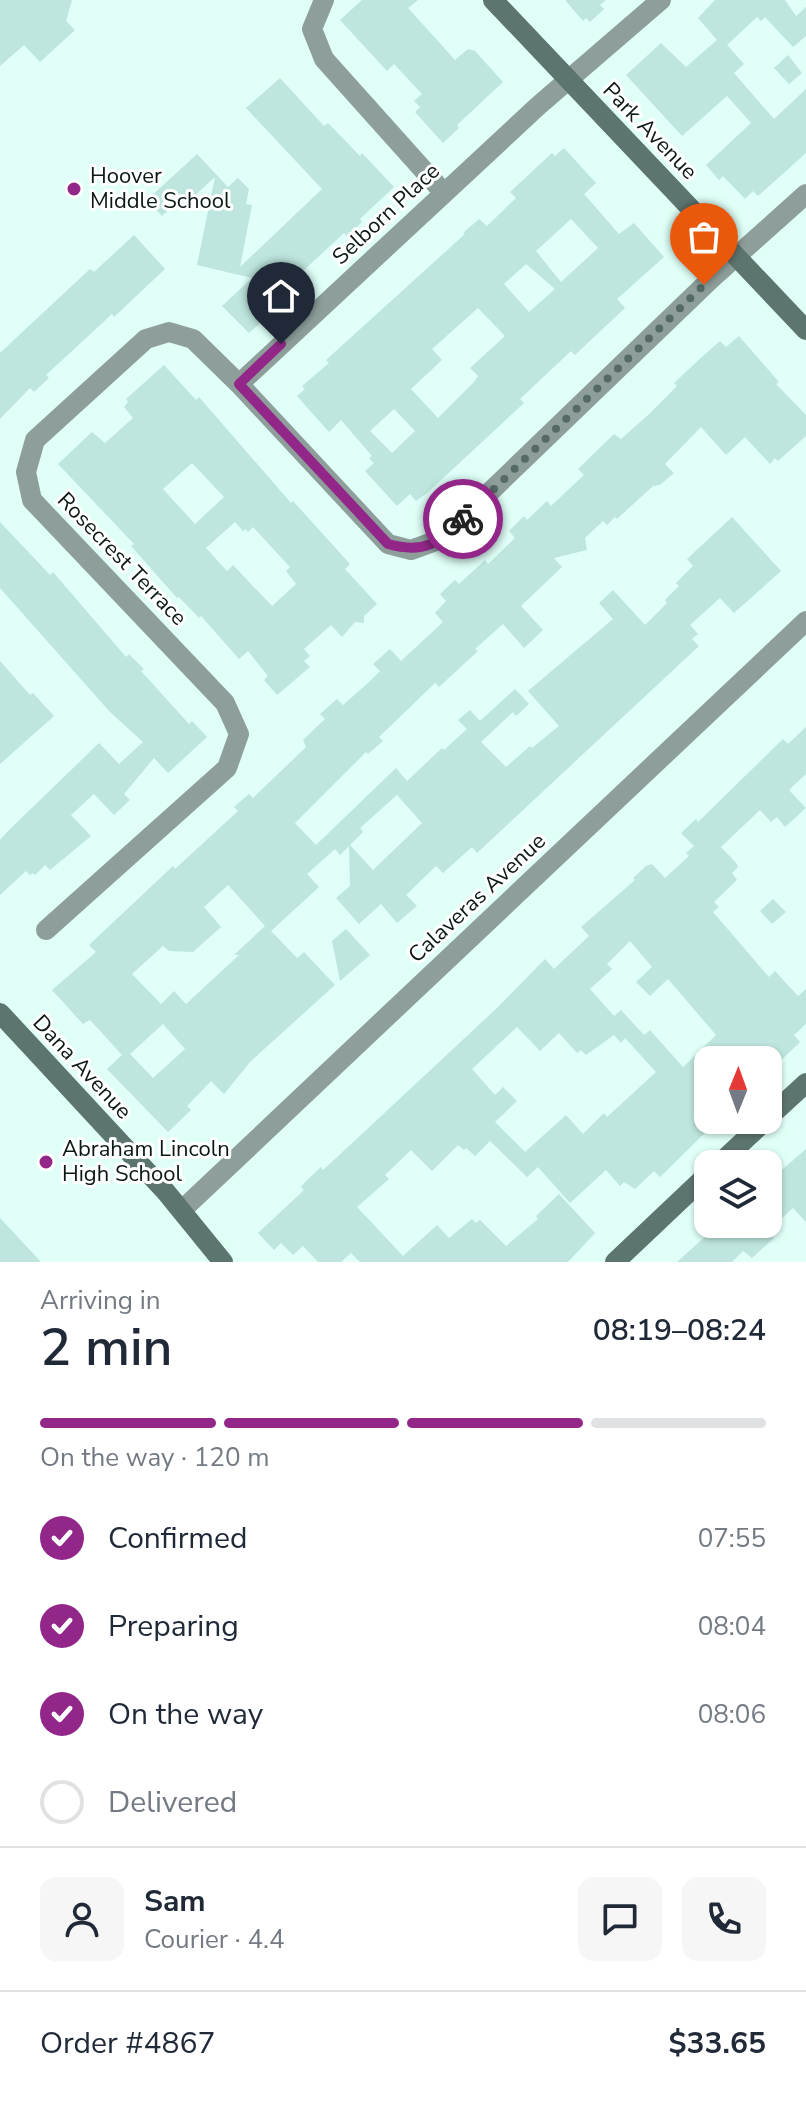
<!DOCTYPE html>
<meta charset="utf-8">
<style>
body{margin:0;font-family:"Nunito Sans",sans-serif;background:#f6f6f7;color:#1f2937;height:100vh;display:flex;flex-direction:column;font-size:30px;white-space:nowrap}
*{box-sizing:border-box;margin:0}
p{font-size:26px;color:#747a83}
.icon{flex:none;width:44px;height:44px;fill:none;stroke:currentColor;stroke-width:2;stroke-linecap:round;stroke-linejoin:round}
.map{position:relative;height:1262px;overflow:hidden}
.side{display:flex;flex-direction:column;background:#fff;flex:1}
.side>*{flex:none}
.needle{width:52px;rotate:1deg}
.fabs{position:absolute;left:694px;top:1046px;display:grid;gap:16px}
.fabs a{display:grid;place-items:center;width:88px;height:88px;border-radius:16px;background:#fff;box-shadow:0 2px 6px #0004;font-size:40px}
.pin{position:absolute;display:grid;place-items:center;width:68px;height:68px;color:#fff;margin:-82px -34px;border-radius:50% 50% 50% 0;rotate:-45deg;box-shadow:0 0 8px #0007}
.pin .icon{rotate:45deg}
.courier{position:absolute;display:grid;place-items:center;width:80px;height:80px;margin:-40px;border:6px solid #922789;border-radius:50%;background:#fff;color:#222;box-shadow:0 2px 10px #0007}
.overview em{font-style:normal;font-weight:600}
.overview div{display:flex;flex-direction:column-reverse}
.overview{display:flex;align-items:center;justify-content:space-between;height:136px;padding:0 40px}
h1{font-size:52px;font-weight:600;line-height:60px}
.bar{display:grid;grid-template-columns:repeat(4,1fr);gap:12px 8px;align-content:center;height:96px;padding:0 40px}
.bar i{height:10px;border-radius:6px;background:#e0e1e3}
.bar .active{background:#922789}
.bar p{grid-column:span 4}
.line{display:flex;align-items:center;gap:20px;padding:0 40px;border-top:2px solid #e0e1e3}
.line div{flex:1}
.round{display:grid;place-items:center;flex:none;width:84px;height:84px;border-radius:16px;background:#f6f6f7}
ol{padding:0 40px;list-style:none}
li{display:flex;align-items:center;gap:24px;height:88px}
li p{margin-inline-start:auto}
li .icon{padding:8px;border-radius:50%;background:#922789;color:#fff;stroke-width:4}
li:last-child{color:#747a83}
li i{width:44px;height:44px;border:4px solid #e0e1e3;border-radius:50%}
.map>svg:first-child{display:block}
.building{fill:#bee6de;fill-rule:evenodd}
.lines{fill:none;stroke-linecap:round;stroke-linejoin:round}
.street{stroke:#8e9f9b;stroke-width:20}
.secondary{stroke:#5d7570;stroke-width:20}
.done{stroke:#556a65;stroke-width:8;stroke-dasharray:0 14.4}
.route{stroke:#922789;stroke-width:10}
.poi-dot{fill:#922789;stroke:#fff;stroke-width:3}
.labels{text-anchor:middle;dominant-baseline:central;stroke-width:6;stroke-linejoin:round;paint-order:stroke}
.street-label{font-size:22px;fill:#0a1916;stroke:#fff}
.poi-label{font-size:22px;fill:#0a1916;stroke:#fff;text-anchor:start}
</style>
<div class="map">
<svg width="806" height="1262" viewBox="0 0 806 1262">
<rect width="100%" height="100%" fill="#dffff8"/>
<g class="building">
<polygon points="0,0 72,0 66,21 75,30 40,62 24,45 0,66"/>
<polygon points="362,0 418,0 408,8 455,60 468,49 475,51 503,82 457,125 459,128 443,143 415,112 420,107 414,101 422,94 394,64 387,71 340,20"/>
<polygon points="565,0 606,0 600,5 604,9 590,22 586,18 583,21"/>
<polygon points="715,0 785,0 796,16 806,7 806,36 793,47 765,17 761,21 757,17 727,45 744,64 734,73 774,119 806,89 806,153 758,196 753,191 745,199 723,176 719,180 706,165 751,123 727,96 682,136 626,75 661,43 686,67 717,40 698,18"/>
<polygon points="788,55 802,73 789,84 774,68"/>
<polygon points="280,78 324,126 328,123 360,156 362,153 394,187 360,219 362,222 347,236 344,233 303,271 299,295 291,295 249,333 222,306 252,278 197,265 215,177 189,201 184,195 162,216 147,200 197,154 228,187 238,178 249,189 246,204 252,205 240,267 322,189 246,108"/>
<path d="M564,148L596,183L584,194L619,234L634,223L664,257L617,299L625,308L575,355L571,351L520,399L524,403L426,494L416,501L410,494L397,506L365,471L374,463L369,458L372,456L341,420L329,432L297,396L305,389L302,386L329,363L326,360L465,234L463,233L479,219L487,226L516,198L510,192L552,153L555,156ZM571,219L598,248L561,282L536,251ZM526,264L555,289L529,312L504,284ZM478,308L505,336L470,368L478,376L474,382L438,418L411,389L442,360L432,349ZM394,409L415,431L392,453L370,431Z"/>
<polygon points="134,235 165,269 114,317 112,314 46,375 49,378 34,392 30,388 0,419 0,353 90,269 94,272"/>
<path d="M739,336L779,382L776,384L806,415V436L778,461L775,458L770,464L745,437L726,455L701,427L665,464L674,473L660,485L653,486L617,519L615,517L607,525L603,521L585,538L587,550L554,558L562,567L521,606L543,630L524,648L503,624L475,649L478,651L439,687L435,683L379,737L383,741L368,754L366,752L295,823L316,845L396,768L407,781L442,748L444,750L467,729L458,720L470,710L480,721L515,689L529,704L516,716L513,712L481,742L506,767L530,746L532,748L559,726L528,691L613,619L599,603L613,590L645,625L667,603L665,600L679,586L676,583L693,566L687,559L732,517L781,571L734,613L720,598L690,625L698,634L692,639L699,646L477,853L472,847L443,873L436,866L406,895L417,906L397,923L381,904L359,924L336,898L350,886L349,846L340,855L335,849L307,874L319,887L271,931L297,958L304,952L335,985L251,1061L224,1094L211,1081L187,1106L191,1110L168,1132L107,1069L122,1055L90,1020L83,1024L52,990L96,952L89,945L173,866L175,869L238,811L234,807L249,794L253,798L306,747L303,740L325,719L320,714L337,699L343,705L368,683L380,671L373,664L390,649L401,661L443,622L435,613L446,601L440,594L455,580L459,584L485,560L488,564L515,538L509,531L524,516L527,520L547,501L551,506L584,475L578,469L614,434L621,439L648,415L677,386L674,383L703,356L720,341L726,347ZM397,795L422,823L373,870L350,845L363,832L360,828ZM228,885L265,926L234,955H239L186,1004L174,991L161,1004L132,974L163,946L169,951L193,952L221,927L204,907ZM163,1024L185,1049L153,1078L130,1054Z"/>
<path d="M164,365L196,400L199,397L291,503L293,501L350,564L345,569L377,604L364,616V623L355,622L342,637L331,625L304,649L310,656L304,661L310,667L277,695L264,680L268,676L248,651L239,659L201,616L199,618L179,597L177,598L131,546L134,544L58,464L92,432L105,443L133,418L124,407L128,402L126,399ZM192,463L224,497L195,524L163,489ZM235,522L243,531L246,529L248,532L253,527L290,567L286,571L296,584L272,606L233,565L227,571L206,548Z"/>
<polygon points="0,522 50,575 53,572 126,657 129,654 144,669 141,671 189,724 192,721 207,737 168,773 154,758 124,794 130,800 114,815 94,794 71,815 91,836 50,870 45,865 35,875 33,873 30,875 26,871 0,895 0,840 8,831 99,743 119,764 143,742 110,712 0,588"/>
<polygon points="0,661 30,695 33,693 54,716 0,764"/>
<path d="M806,727V774L789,790L806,808L785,827L777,817L771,822L760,810L721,847L737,864L738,867L732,873L737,880L714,902L719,907L713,912L769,977L775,971L798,996L806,989V1024L794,1035L800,1042L768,1073V1060H708V1130L660,1177L654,1171L635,1189L624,1182L620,1186L606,1170L570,1203L538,1167L527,1177L490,1141L475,1156L466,1148L464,1150L458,1145L432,1171L411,1150L385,1175L389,1179L357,1207L403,1256L437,1225L449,1238L472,1219L476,1223L480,1220L506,1246L538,1219L536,1216L559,1194L595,1233L568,1262H360L351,1253L341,1262H318L303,1246L293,1255L281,1243L274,1250L258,1233L304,1190L301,1187L306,1181L321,1167L323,1170L363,1133L498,1007L545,959L554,969L589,936L581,927L635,880L633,878L646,866L652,864L665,878L689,856L686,853L694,846L681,833L696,819L698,822L783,739L788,744ZM630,941L652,967L636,982L650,996L668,979L716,1035L683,1067L650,1030L644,1035L621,1010L614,1016L590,989L612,969L607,964ZM517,1027L540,1051L559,1033L577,1053L581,1050L586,1055L614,1035L621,1043L625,1038L656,1072L607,1117L604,1113L583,1134L566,1115L525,1152L495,1122L517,1101L503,1087L495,1095L472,1069Z"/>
<polygon points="773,899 786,912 772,924 760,911"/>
<polygon points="346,929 370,955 340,981 332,941"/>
<polygon points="806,1149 806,1222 793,1208 782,1218 768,1202 768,1182"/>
<polygon points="0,1218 41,1262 0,1262"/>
<polygon points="719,1224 762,1224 774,1238 752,1258 743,1251 732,1262 677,1262"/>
</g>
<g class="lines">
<g class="street">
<polyline points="324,0 312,29 324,59 444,193"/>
<polyline points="239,384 538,106 661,0"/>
<polyline points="46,930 227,768 239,734 225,703 32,500 26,472 35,440 146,339 169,332 193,339 239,384 388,544 411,550 441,539 711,279 806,194"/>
<polyline points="182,1210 806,621"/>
</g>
<g class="secondary">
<polyline points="493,0 806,330"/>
<polyline points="0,1013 166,1192 223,1262"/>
<polyline points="768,1118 806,1083"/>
<polyline points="719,1164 766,1120"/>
<polyline points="615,1262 708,1174"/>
</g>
</g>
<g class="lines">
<polyline class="done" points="463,519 704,285"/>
<path class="route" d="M281,344L239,384L388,544C424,554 437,544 463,519"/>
</g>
<g class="poi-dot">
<circle cx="74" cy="189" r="8"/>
<circle cx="46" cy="1162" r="8"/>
</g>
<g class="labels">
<g class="street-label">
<text transform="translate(650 131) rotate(46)">Park Avenue</text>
<text transform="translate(386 214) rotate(-43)">Selborn Place</text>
<text transform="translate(122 559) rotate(46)">Rosecrest Terrace</text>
<text transform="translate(477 898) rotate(-43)">Calaveras Avenue</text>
<text transform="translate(82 1067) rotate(47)">Dana Avenue</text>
</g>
<g class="poi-label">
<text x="90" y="176">Hoover<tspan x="90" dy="25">Middle School</tspan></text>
<text x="62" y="1149">Abraham Lincoln<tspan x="62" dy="25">High School</tspan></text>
</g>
</g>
</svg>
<div class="fabs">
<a><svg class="needle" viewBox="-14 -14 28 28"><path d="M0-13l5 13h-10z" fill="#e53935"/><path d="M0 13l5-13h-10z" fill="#747a83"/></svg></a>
<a><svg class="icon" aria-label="layers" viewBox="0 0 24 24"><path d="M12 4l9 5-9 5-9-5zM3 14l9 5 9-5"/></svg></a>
</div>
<div class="pin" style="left:704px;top:285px;background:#ea580c"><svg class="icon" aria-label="bag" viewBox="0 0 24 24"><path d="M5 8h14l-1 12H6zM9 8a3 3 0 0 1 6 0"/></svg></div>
<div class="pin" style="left:281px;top:344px;background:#1f2937"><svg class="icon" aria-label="home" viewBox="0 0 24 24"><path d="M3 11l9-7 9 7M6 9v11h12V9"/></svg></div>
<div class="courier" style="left:463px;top:519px"><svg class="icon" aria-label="bike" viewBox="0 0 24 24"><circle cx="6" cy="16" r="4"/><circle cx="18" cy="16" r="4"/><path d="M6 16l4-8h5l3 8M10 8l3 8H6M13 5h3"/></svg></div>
</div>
<section class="side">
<div class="overview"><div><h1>2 min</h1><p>Arriving in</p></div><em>08:19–08:24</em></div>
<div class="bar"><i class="active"></i><i class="active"></i><i class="active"></i><i></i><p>On the way · 120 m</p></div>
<ol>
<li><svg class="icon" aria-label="check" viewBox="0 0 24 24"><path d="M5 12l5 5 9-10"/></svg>Confirmed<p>07:55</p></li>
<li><svg class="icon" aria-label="check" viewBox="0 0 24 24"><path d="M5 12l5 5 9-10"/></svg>Preparing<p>08:04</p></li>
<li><svg class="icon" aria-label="check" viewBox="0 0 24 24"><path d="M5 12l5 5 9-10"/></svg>On the way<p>08:06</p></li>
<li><i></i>Delivered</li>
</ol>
<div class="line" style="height:144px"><a class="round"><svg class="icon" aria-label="person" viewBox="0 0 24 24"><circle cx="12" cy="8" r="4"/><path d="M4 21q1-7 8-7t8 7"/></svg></a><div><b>Sam</b><p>Courier · 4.4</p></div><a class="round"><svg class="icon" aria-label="chat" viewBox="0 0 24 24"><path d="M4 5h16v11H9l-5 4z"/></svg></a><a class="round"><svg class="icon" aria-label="phone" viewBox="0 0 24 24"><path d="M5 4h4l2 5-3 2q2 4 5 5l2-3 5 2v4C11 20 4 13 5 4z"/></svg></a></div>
<div class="line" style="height:104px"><div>Order #4867</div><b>$33.65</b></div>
</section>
